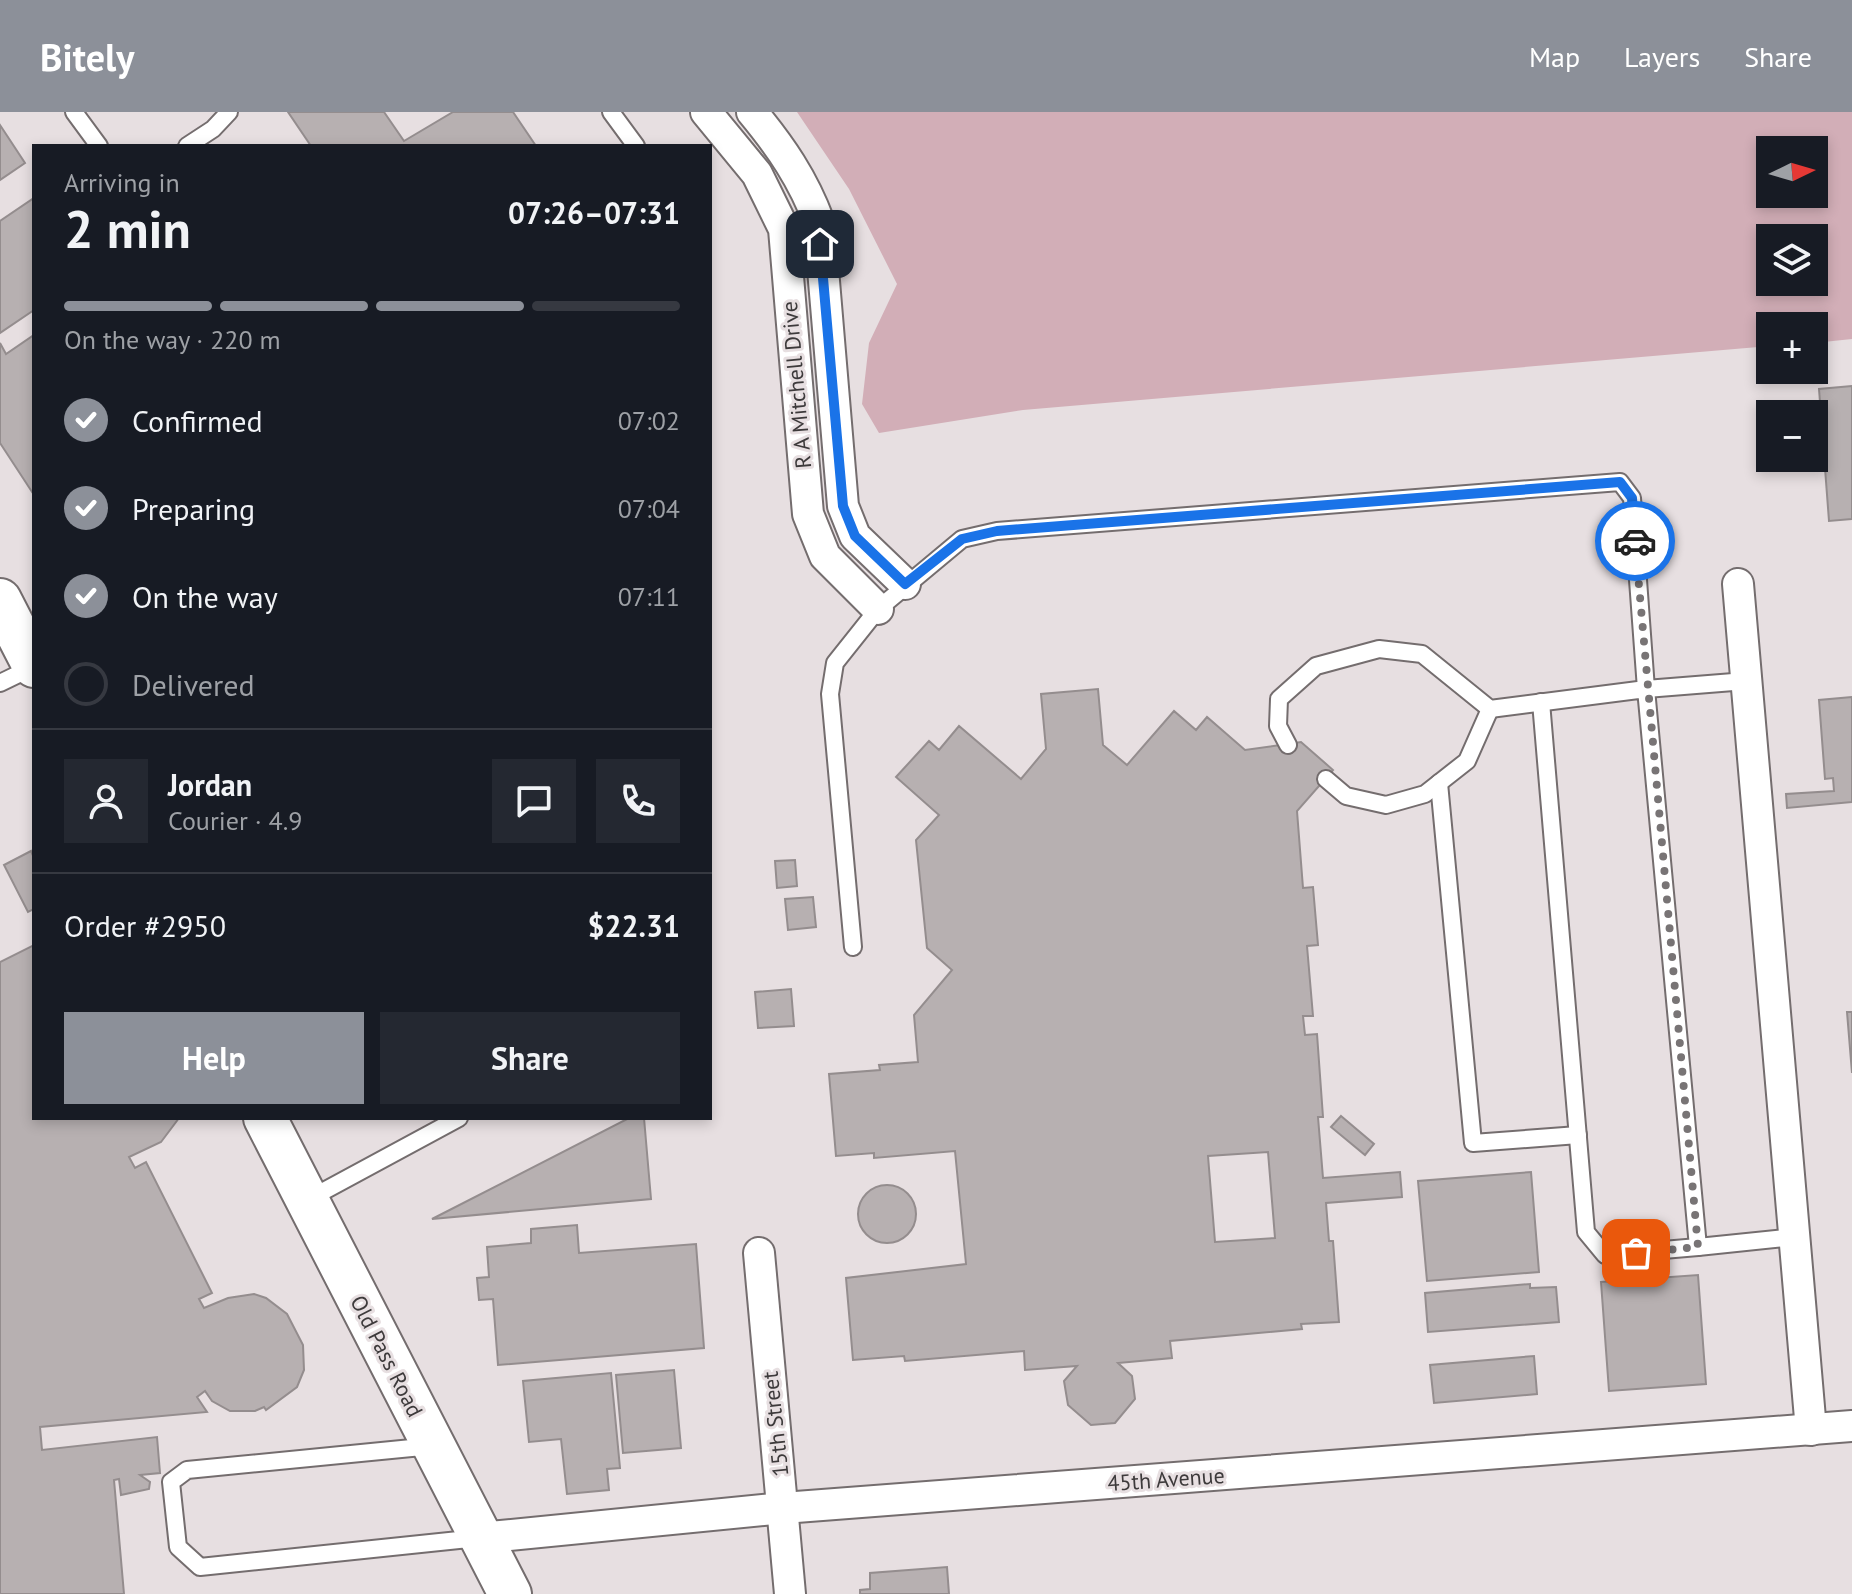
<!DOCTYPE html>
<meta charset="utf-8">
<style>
body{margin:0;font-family:"PT Sans",sans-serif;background:#242831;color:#f1f3f6;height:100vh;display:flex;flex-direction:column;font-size:30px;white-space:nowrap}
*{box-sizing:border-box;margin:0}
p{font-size:26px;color:#9ea1a6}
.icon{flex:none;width:44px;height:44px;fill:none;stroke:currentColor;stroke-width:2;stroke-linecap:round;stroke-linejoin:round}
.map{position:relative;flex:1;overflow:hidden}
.sheet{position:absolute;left:32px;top:32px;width:680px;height:976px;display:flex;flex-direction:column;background:#171b24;border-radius:0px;box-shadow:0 4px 12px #0003}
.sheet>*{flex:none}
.needle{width:52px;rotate:85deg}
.tools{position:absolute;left:1756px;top:24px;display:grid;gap:16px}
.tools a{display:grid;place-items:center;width:72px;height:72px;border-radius:0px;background:#171b24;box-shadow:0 4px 12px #0003;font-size:40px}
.pin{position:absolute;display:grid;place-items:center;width:68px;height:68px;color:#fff;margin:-34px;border-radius:16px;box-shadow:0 4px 12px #0006}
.courier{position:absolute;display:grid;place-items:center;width:80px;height:80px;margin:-40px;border:6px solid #1a73e8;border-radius:50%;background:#fff;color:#222;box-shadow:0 2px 10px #0007}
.headline em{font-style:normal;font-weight:800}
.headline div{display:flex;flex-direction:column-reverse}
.headline{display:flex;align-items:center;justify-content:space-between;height:136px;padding:0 32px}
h1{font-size:52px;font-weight:800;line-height:60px}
.bar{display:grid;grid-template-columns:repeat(4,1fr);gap:12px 8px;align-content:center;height:96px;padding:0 32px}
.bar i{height:10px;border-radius:6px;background:#363941}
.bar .active{background:#8c9099}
.bar p{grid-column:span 4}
.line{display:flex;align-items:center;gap:20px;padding:0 32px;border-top:2px solid #363941}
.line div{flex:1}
.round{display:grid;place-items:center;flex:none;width:84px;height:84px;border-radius:0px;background:#242831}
ol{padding:0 32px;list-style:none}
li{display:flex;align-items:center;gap:24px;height:88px}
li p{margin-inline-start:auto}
li .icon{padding:8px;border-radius:50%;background:#8c9099;color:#fff;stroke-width:4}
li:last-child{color:#9ea1a6}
li i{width:44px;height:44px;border:4px solid #363941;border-radius:50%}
.button{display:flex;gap:16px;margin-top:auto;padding:16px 32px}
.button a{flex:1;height:92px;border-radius:0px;background:#8c9099;color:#fff;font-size:32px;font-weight:800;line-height:92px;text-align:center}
.button a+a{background:#242831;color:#f1f3f6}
header{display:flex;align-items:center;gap:48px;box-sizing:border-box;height:112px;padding:0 40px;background:#8c9099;color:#fff}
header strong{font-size:38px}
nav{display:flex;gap:44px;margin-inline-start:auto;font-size:28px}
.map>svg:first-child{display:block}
.green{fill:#d2aeb7;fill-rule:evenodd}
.building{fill:#b7b0b1;stroke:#948d8e;stroke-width:2;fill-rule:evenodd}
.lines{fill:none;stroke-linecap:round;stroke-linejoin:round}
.service-casing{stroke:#746d6e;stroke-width:20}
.minor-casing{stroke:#746d6e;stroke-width:34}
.secondary-casing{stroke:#746d6e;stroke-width:46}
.service{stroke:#fff;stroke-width:16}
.minor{stroke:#fff;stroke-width:30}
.secondary{stroke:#fff;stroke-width:42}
.done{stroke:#787475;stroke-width:8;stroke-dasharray:0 14.4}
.route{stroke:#1a73e8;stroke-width:10}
.labels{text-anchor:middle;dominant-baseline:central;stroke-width:6;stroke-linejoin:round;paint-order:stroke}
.street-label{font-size:22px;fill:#3d3a3b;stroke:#e7dfe1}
</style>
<header>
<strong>Bitely</strong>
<nav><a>Map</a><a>Layers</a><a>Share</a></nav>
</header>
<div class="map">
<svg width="1852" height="1482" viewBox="0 0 1852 1482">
<rect width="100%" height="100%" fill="#e7dfe1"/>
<path class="green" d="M797,0H1852V227L1814,231V214H1770V234L1023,298L879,321L862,292L869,231L897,172L849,77ZM1770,38H1814V82H1770ZM1770,126H1814V170H1770Z"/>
<g class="building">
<polygon points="288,0 384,0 404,29 453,0 513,0 536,34 311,34"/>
<polygon points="0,13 25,51 0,68"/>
<polygon points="34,86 34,198 0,221 0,109"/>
<polygon points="34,223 34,383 0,331 0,231 6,242"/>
<polygon points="1852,274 1852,407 1829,409 1819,277"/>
<path d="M1098,577L1103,633L1127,653L1174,599L1196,618L1207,605L1245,638L1301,630L1333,658L1297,699L1303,776L1313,775L1318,833L1307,834L1313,904H1303L1305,923L1317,922L1323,1005H1318L1323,1066L1400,1060L1402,1085L1326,1091L1329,1129H1333L1339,1210L1301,1212L1302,1217L1170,1229L1172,1246L1118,1251L1132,1264L1135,1287L1115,1311L1091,1313L1068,1293L1064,1269L1077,1254L1025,1258L1024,1239L905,1249L904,1244L853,1248L846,1166L966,1152L955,1039L874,1046V1041L836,1044L829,962L880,958L879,953L918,950L914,903L952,858L927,836L916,728L939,703L896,665L929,629L939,638L959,614L1021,667L1046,637L1041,582ZM1268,1040L1275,1126L1215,1130L1208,1044Z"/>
<polygon points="1852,585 1852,690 1787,696 1786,682 1834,679 1833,666 1825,667 1819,588"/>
<polygon points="31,739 34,746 34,797 28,800 4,753"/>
<polygon points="795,748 797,774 777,776 775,749"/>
<polygon points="813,785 816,815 788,818 785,787"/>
<polygon points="34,833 34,1006 179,1006 161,1030 129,1045 135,1056 146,1050 212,1181 199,1187 204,1196 228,1186 254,1182 266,1186 287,1202 303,1233 304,1258 297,1275 266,1298 264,1295 255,1299 230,1299 212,1289 205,1279 197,1285 207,1300 40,1315 42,1338 157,1325 160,1361 140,1363 150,1370 149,1377 121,1383 119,1367 114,1368 124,1482 0,1482 0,850"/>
<polygon points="791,877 794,914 758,916 755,880"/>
<polygon points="1847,900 1852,900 1852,961"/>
<polygon points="1341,1004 1374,1032 1365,1043 1331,1015"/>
<polygon points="629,1006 644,1006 651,1087 432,1107"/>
<polygon points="1531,1060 1539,1160 1427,1169 1418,1069"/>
<circle cx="887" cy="1102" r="29"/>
<polygon points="577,1113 579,1141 696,1132 704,1236 498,1253 493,1187 479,1188 477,1166 489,1165 487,1135 531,1131 531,1117"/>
<polygon points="1698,1163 1706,1272 1609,1279 1601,1170"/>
<polygon points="1530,1172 1530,1176 1556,1175 1559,1210 1428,1220 1425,1181"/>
<polygon points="1534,1244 1537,1282 1434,1291 1430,1253"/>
<polygon points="674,1258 681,1336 623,1341 616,1263"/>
<polygon points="611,1261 620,1356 607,1357 609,1378 567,1382 561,1327 529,1330 523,1269"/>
<polygon points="947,1455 949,1482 860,1482 860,1478 870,1477 870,1461"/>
</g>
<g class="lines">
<defs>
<g id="service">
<polyline points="74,0 99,34"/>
<polyline points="611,0 636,34"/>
<polyline points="187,34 213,17 229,0"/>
<polyline points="0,571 33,555"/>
<polyline points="1541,590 1586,1120 1605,1143 1698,1135"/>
<polyline points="1288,633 1278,614 1279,587 1316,554 1379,537 1422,542 1490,597 1646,577 1698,1135 1794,1125"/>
<polyline points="1326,667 1346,684 1386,693 1425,682 1467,649 1490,597"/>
<polyline points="1439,671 1473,1031 1578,1023"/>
<polyline points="853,835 830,582 835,551 878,497 962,427 997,419 1620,370 1632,386 1646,577 1746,569"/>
<polyline points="309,1087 459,1006"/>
<polyline points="432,1334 187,1358 171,1370 178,1435 200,1455 478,1426"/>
</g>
<g id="minor">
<polyline points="706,0 757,62 784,117 808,402 825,444 878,497"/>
<path d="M752,0C781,35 803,67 819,110L843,394L855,424L905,472"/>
<polyline points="1738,472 1811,1318"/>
<polyline points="759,1141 790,1482"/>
<polyline points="480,1426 783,1396 1852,1314"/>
</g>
<g id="secondary">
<polyline points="0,488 34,554"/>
<polyline points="265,1006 510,1482"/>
</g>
</defs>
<use href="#service" class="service-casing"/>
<use href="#minor" class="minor-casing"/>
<use href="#secondary" class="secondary-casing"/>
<use href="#service" class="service"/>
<use href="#minor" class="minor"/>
<use href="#secondary" class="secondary"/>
</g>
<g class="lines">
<polyline class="done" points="1635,429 1698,1135 1636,1141"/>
<polyline class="route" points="820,132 843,394 855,424 905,472 962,427 997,419 1620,370 1632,386 1635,429"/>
</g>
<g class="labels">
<g class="street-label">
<text transform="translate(796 273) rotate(-95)">R A Mitchell Drive</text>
<text transform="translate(387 1244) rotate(63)">Old Pass Road</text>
<text transform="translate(775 1312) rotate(-96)">15th Street</text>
<text transform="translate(1166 1367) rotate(-4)">45th Avenue</text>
</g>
</g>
</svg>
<div class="tools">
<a><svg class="needle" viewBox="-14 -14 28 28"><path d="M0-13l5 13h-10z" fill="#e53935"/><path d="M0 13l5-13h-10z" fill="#9ea1a6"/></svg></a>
<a><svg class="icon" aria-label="layers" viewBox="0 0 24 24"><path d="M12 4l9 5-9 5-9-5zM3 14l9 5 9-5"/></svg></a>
<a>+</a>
<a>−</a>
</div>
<div class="pin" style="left:1636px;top:1141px;background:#ea580c"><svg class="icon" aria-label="bag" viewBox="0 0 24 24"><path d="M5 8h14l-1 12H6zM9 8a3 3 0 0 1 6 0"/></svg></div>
<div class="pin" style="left:820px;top:132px;background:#1f2937"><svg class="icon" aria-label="home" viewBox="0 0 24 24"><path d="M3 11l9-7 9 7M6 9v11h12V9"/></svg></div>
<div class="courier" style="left:1635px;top:429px"><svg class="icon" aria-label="car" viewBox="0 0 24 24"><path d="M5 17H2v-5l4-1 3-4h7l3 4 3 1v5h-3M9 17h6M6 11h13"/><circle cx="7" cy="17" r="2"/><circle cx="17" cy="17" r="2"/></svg></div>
<section class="sheet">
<div class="headline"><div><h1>2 min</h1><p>Arriving in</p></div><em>07:26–07:31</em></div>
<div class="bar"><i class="active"></i><i class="active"></i><i class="active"></i><i></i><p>On the way · 220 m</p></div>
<ol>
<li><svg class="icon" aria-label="check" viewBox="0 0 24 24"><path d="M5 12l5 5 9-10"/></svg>Confirmed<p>07:02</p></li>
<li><svg class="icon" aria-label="check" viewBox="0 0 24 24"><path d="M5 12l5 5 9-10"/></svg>Preparing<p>07:04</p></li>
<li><svg class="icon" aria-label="check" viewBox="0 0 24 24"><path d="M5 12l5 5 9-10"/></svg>On the way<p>07:11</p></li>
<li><i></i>Delivered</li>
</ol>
<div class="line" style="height:144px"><a class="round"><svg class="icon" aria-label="person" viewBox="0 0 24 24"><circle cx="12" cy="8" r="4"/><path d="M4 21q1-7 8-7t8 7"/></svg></a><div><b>Jordan</b><p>Courier · 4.9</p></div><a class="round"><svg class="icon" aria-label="chat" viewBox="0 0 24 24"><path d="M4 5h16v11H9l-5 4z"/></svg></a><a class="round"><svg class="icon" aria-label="phone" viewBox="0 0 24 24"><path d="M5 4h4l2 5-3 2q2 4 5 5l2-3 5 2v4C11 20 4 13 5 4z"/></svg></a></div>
<div class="line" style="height:104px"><div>Order #2950</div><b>$22.31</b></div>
<div class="button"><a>Help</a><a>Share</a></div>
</section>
</div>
